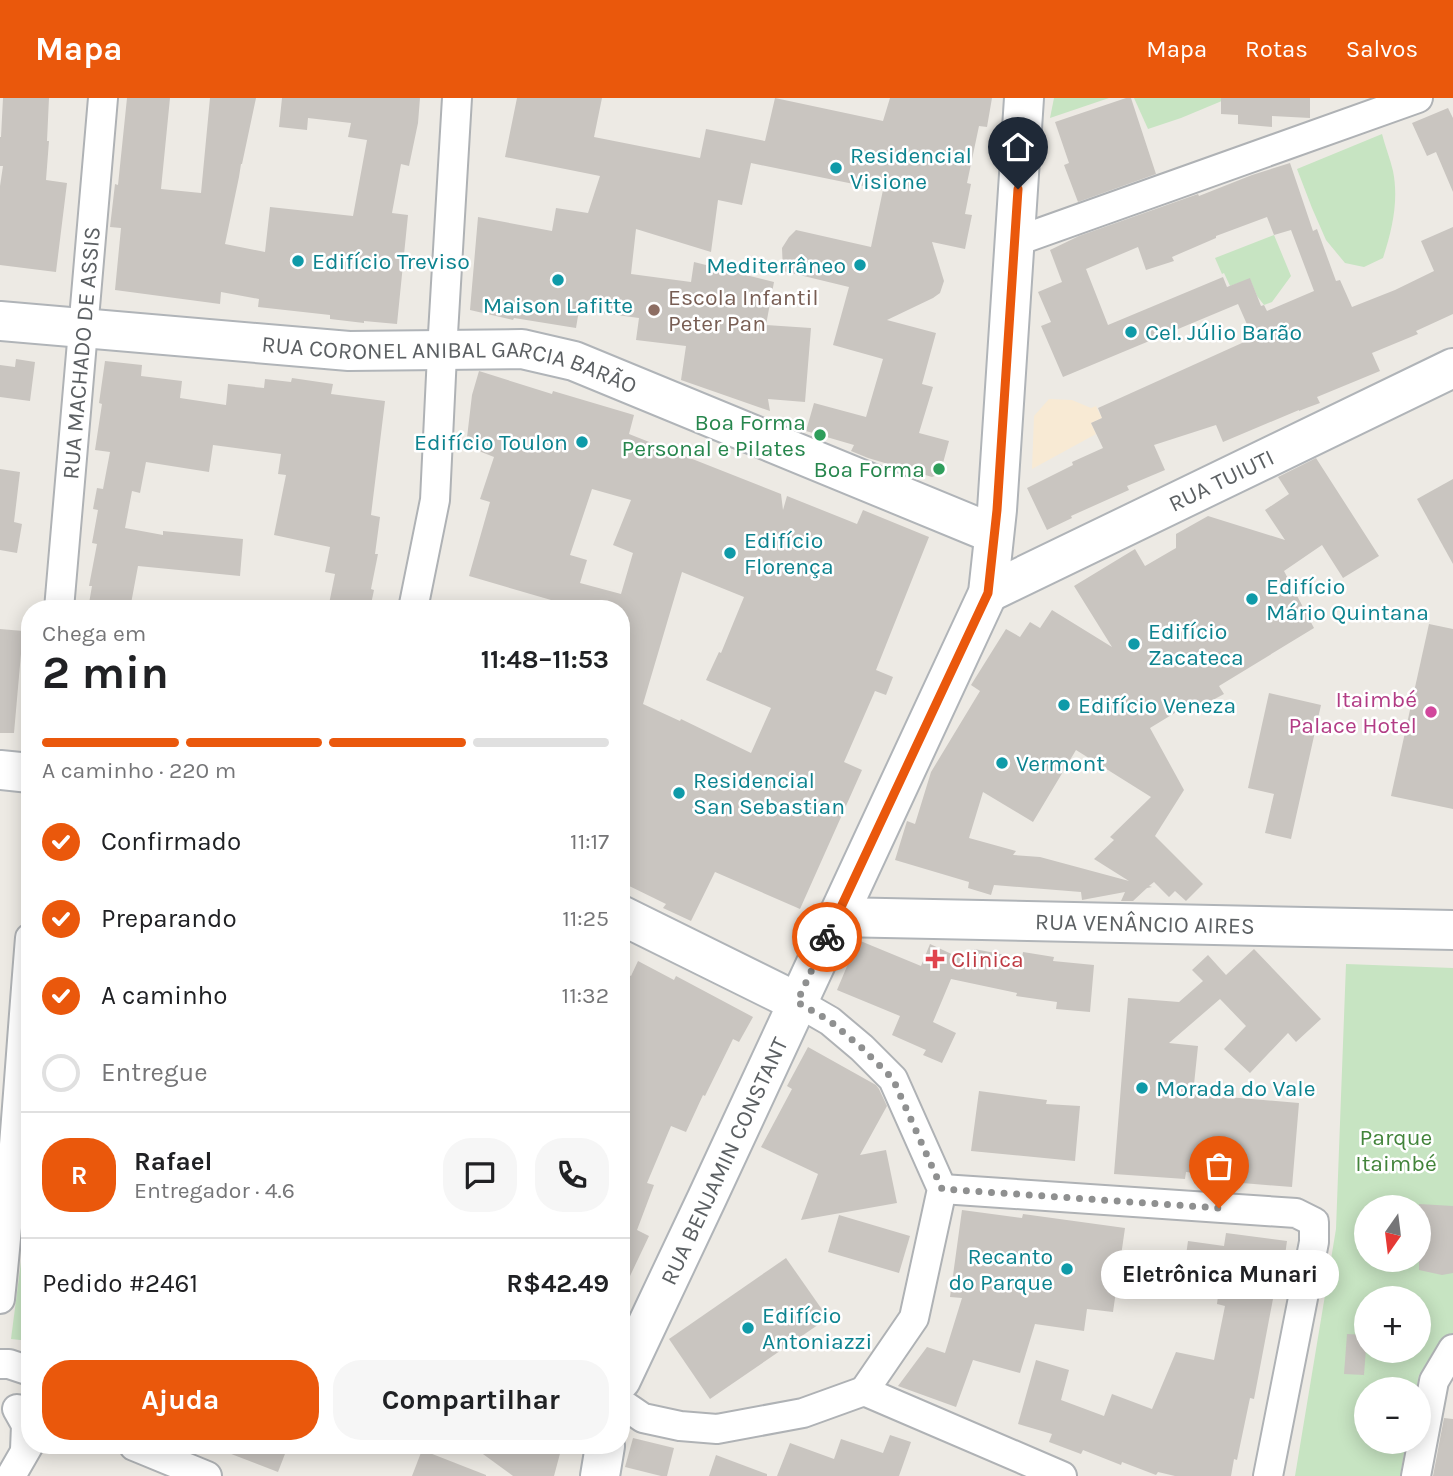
<!DOCTYPE html>
<html lang="pt">
<meta charset="utf-8">
<style>
body{margin:0;font-family:Karla,sans-serif;background:#f6f6f6;color:#202124;height:100vh;display:flex;flex-direction:column;font-size:26px;white-space:nowrap}
*{box-sizing:border-box;margin:0}
p{font-size:23px;color:#757577}
.icon{flex:none;width:38px;height:38px;fill:none;stroke:currentColor;stroke-width:2;stroke-linecap:round;stroke-linejoin:round}
.map{position:relative;flex:1;overflow:hidden}
.sheet{position:absolute;left:21px;top:502px;width:609px;height:854px;display:flex;flex-direction:column;background:#fff;border-radius:28px;box-shadow:0 4px 18px #0003}
.sheet>*{flex:none}
.needle{width:46px;rotate:194deg}
.controls{position:absolute;left:1354px;top:1097px;display:grid;gap:14px}
.controls a{display:grid;place-items:center;width:77px;height:77px;border-radius:50%;background:#fff;box-shadow:0 4px 18px #0003;font-size:35px}
.pin{position:absolute;display:grid;place-items:center;width:60px;height:60px;color:#fff;margin:-72px -30px;border-radius:50% 50% 50% 0;rotate:-45deg;box-shadow:0 0 7px #0007}
.pin .icon{rotate:45deg}
.courier{position:absolute;display:grid;place-items:center;width:70px;height:70px;margin:-35px;border:5px solid #ea580c;border-radius:50%;background:#fff;color:#222;box-shadow:0 2px 9px #0007}
.bubble{position:absolute;height:49px;border-radius:24px;background:#fff;box-shadow:0 4px 18px #0003;font-size:23px;font-weight:700;line-height:49px;text-align:center}
.overview em{font-style:normal;font-weight:700}
.overview div{display:flex;flex-direction:column-reverse}
.overview{display:flex;align-items:center;justify-content:space-between;height:119px;padding:0 21px}
h1{font-size:46px;font-weight:700;line-height:52px}
.bar{display:grid;grid-template-columns:repeat(4,1fr);gap:10px 7px;align-content:center;height:84px;padding:0 21px}
.bar i{height:9px;border-radius:5px;background:#e0e0e0}
.bar .selected{background:#ea580c}
.bar p{grid-column:span 4}
.line{display:flex;align-items:center;gap:18px;padding:0 21px;border-top:2px solid #e0e0e0}
.line div{flex:1}
.round{display:grid;place-items:center;flex:none;width:74px;height:74px;border-radius:28px;background:#f6f6f6}
ol{padding:0 21px;list-style:none}
li{display:flex;align-items:center;gap:21px;height:77px}
li p{margin-inline-start:auto}
li .icon{padding:7px;border-radius:50%;background:#ea580c;color:#fff;stroke-width:4}
li:last-child{color:#757577}
li i{width:38px;height:38px;border:4px solid #e0e0e0;border-radius:50%}
.button{display:flex;gap:14px;margin-top:auto;padding:14px 21px}
.button a{flex:1;height:80px;border-radius:28px;background:#ea580c;color:#fff;font-size:28px;font-weight:700;line-height:80px;text-align:center}
.button a+a{background:#f6f6f6;color:#202124}
header{display:flex;align-items:center;gap:42px;box-sizing:border-box;height:98px;padding:0 35px;background:#ea580c;color:#fff}
header strong{font-size:33px}
nav{display:flex;gap:38px;margin-inline-start:auto;font-size:24px}
.map>svg:first-child{display:block}
.green{fill:#c7e4c2;fill-rule:evenodd}
.sand{fill:#f8ead4}
.building{fill:#c9c5c0;fill-rule:evenodd}
.lines{fill:none;stroke-linecap:round;stroke-linejoin:round}
.street-casing{stroke:#afb2b5;stroke-width:32}
.secondary-casing{stroke:#b0b4b8;stroke-width:42}
.street{stroke:#fff;stroke-width:28}
.secondary{stroke:#fff;stroke-width:38}
.done{stroke:#8f9090;stroke-width:7;stroke-dasharray:0 12.6}
.route{stroke:#ea580c;stroke-width:9}
.culture-dot{fill:#0f9aa8;stroke:#fff;stroke-width:2.5}
.education-dot{fill:#8d6e63;stroke:#fff;stroke-width:2.5}
.leisure-dot{fill:#2e9e5b;stroke:#fff;stroke-width:2.5}
.hotel-dot{fill:#d1479c;stroke:#fff;stroke-width:2.5}
.health-dot{fill:#e0444e;stroke:#fff;stroke-width:2.5}
.labels{text-anchor:middle;dominant-baseline:central;stroke-width:5;stroke-linejoin:round;paint-order:stroke}
.culture-label{font-size:23px;fill:#0d838f;stroke:#fff;text-anchor:start}
.education-label{font-size:23px;fill:#785e54;stroke:#fff;text-anchor:start}
.street-label{font-size:23px;fill:#5c6063;stroke:#fff}
.leisure-label{font-size:23px;fill:#27864d;stroke:#fff;text-anchor:end}
.hotel-label{font-size:23px;fill:#b23c85;stroke:#fff;text-anchor:end}
.health-label{font-size:23px;fill:#be3a42;stroke:#fff;text-anchor:start}
.park-label{font-size:23px;fill:#42843a;stroke:#fff}
</style>
<header>
<strong>Mapa</strong>
<nav><a>Mapa</a><a>Rotas</a><a>Salvos</a></nav>
</header>
<div class="map">
<svg width="1453" height="1378" viewBox="0 0 1453 1378">
<rect width="100%" height="100%" fill="#edeae4"/>
<g class="green">
<polygon points="1054,0 1109,0 1050,20"/>
<polygon points="1134,0 1229,0 1181,20 1148,31"/>
<path d="M1382,36C1385,48 1390,60 1393,73C1399,103 1392,132 1383,160L1364,169L1345,165L1326,142L1312,110L1297,71Z"/>
<polygon points="1274,137 1291,178 1272,204 1264,207 1257,198 1250,181 1230,188 1224,175 1222,176 1215,160"/>
<path d="M1346,866L1453,870V1240L1419,1277L1416,1291L1367,1292V1344H1406L1400,1378H1295L1336,1131ZM1367,1110H1419V1162H1367ZM1367,1200H1419V1253H1367Z"/>
<polygon points="23,1148 30,1153 30,1243 11,1241"/>
</g>
<polygon class="sand" points="1049,301 1072,302 1091,310 1096,308 1102,320 1091,325 1096,336 1032,371 1034,318"/>
<g class="building">
<polygon points="3,0 49,0 47,43 49,43 46,82 67,85 56,174 0,167 0,88 3,68 0,68 0,39 1,39"/>
<polygon points="127,0 170,0 161,91 201,95 210,0 256,0 242,66 241,66 239,79 225,146 265,154 270,109 353,118 367,42 348,39 351,25 308,20 307,32 279,29 282,0 420,0 418,25 409,68 401,66 392,115 408,117 397,226 364,223 364,225 330,221 330,217 258,209 259,201 221,194 220,206 115,192 121,130 110,129 115,86 118,87"/>
<polygon points="517,0 602,0 594,39 700,60 706,31 765,43 775,0 883,23 890,0 992,0 987,29 979,28 967,85 971,86 965,116 972,117 965,151 932,144 944,183 940,195 933,200 887,222 936,235 922,286 933,289 919,335 949,343 940,376 932,379 868,360 851,353 854,347 806,333 814,305 866,319 883,261 833,247 849,189 783,173 782,150 789,139 796,132 871,149 883,92 751,65 742,107 718,102 711,154 636,131 631,176 691,184 694,164 774,184 766,227 811,230 805,304 768,301 770,313 681,282 686,248 636,242 639,220 579,212 576,230 514,220 513,222 470,212 478,119 552,133 556,110 588,115 600,78 505,59"/>
<polygon points="1126,0 1131,0 1156,76 1078,104 1064,67 1069,65 1055,24"/>
<polygon points="1221,0 1310,0 1310,20 1272,18 1272,29 1238,26 1238,17 1221,16"/>
<polygon points="1448,10 1453,20 1453,94 1436,54 1427,58 1412,25"/>
<path d="M1290,65L1313,133L1317,131L1336,183L1340,182L1352,209L1395,192L1434,173L1421,143L1453,129V216L1416,233L1418,236L1372,255L1380,273L1317,299L1320,305L1309,309L1299,313V312L1223,344L1216,327L1154,347L1165,372L1127,388L1129,392L1071,418L1072,420L1047,432L1027,390L1073,367L1072,364L1103,350L1091,325L1102,320L1098,310L1253,240L1238,206L1063,279L1041,228L1051,224L1038,194L1062,184L1050,152L1079,138L1198,96L1199,98L1252,77ZM1267,119L1274,137L1291,132L1314,193L1267,213L1264,207L1261,208L1250,180L1227,189L1223,179L1108,227L1086,171L1138,149L1146,172L1174,163L1172,159L1216,140V138Z"/>
<polygon points="16,261 35,264 30,303 0,299 0,267 15,269"/>
<polygon points="105,263 142,267 141,278 182,283 180,300 226,307 228,286 264,290 265,281 291,284 292,280 333,286 331,296 385,303 371,417 380,419 375,456 378,456 371,491 374,492 370,511 328,511 335,476 325,474 330,449 274,437 286,377 278,376 281,356 213,347 209,374 146,364 140,395 132,393 125,430 163,437 163,433 243,441 240,478 138,468 130,511 88,511 92,488 89,488 97,446 92,445 98,412 93,411 97,390 103,391 110,354 95,352 102,306 99,305"/>
<path d="M479,273L552,296L553,293L634,317L629,336L781,396L783,412L787,398L857,426L863,412L929,439L876,572L893,579L886,597L875,593L844,664L862,672L800,811L715,774L691,823L663,810L666,806L621,784V511H582L469,478L490,404L480,401L494,359L466,348L472,297ZM592,391L631,402L613,447L633,455L621,496L580,485L587,462L570,457ZM682,474L744,499L721,555L719,554L706,582L771,610L751,655L681,621L680,623L643,606Z"/>
<path d="M1316,360L1379,458L1343,480L1322,447L1284,473L1314,530L1219,588L1224,596L1200,609L1196,602L1150,630L1184,692L1155,738L1203,786L1186,803L1175,793L1169,799L1154,784L1149,788L1152,789L1147,790L1133,803H1121L1125,794L1082,802L1081,794L994,787L991,797L968,790L969,784L895,762L907,723L915,726L931,674L980,593L971,587L1006,531L1020,539L1030,524L1040,530L1052,512L1112,549L1074,488L1135,451L1145,468L1176,450V436L1208,418L1285,442L1265,412L1289,396L1278,379ZM1076,652L1151,699L1110,739L1114,742L1094,761L1129,783L1040,759L1013,757L1016,753L969,740L983,694L1033,724Z"/>
<polygon points="0,371 20,374 14,424 22,426 17,455 0,452"/>
<polygon points="1453,381 1453,466 1417,401"/>
<polygon points="1429,526 1453,531 1453,711 1391,698"/>
<polygon points="0,531 23,533 14,635 0,635"/>
<polygon points="1269,595 1321,607 1291,741 1265,735 1274,696 1248,690"/>
<polygon points="858,842 921,868 930,846 971,865 974,851 1022,860 1023,854 1054,859 1053,863 1094,867 1090,914 1056,911 1057,904 1016,898 1017,895 951,881 933,924 956,935 942,965 923,957 926,952 892,937 900,918 837,892"/>
<polygon points="1254,851 1321,921 1296,944 1288,935 1250,975 1224,951 1246,928 1220,901 1169,945 1198,948 1193,996 1299,1005 1292,1089 1242,1085 1243,1079 1186,1074 1185,1081 1114,1076 1128,900 1179,904 1203,883 1192,872 1208,857 1226,877"/>
<polygon points="638,863 674,882 676,878 753,919 739,944 733,941 705,998 703,997 686,1034 671,1028 647,1085 654,1087 637,1132 649,1138 621,1197 621,873 631,878"/>
<polygon points="808,949 876,987 879,991 887,1008 860,1057 886,1052 897,1105 801,1122 818,1076 761,1049 792,991 787,988"/>
<polygon points="979,993 1047,1002 1046,1006 1080,1008 1075,1063 971,1053"/>
<polygon points="1419,1106 1453,1108 1453,1175 1442,1177 1419,1172"/>
<polygon points="962,1112 1022,1120 1023,1116 1125,1130 1113,1214 1087,1211 1084,1233 1035,1226 1020,1275 973,1262 956,1309 898,1288 927,1249 945,1255 962,1200 950,1199"/>
<polygon points="839,1117 910,1138 899,1175 828,1154"/>
<polygon points="1226,1135 1287,1143 1281,1186 1276,1185 1254,1301 1250,1300 1237,1362 1234,1361 1231,1378 1175,1378 1158,1374 1156,1377 1122,1364 1121,1367 1083,1352 1081,1356 1049,1344 1052,1336 1018,1326 1036,1262 1069,1272 1061,1302 1104,1318 1112,1296 1152,1311 1176,1254 1214,1262 1225,1208 1217,1206 1218,1198 1181,1193 1188,1143 1224,1148"/>
<polygon points="786,1160 828,1220 710,1301 669,1241"/>
<polygon points="1347,1236 1367,1237 1364,1277 1344,1276"/>
<polygon points="1444,1320 1453,1321 1453,1378 1433,1378"/>
<polygon points="890,1337 911,1344 899,1378 777,1378 790,1345 834,1361 841,1341 883,1355"/>
<polygon points="633,1340 674,1350 667,1378 661,1378 625,1369"/>
<polygon points="213,1348 288,1348 278,1374 213,1349"/>
<polygon points="472,1348 562,1348 554,1378 513,1378"/>
<polygon points="422,1352 486,1377 486,1378 412,1378"/>
<polygon points="716,1357 767,1376 767,1378 709,1378"/>
</g>
<g class="lines">
<defs>
<g id="street">
<polyline points="1014,144 1418,0"/>
<path id="s1" d="M59,511L103,0"/>
<polyline points="413,511 435,402 443,236 457,0"/>
<polyline points="797,904 830,923 862,950 893,981 942,1091 914,1220 864,1293"/>
<polyline points="942,1091 1296,1115 1314,1124 1314,1144 1268,1378"/>
<path d="M0,1201C13,1081 20,961 30,840"/>
<polyline points="0,1266 9,1266 30,1273"/>
<polyline points="621,1305 643,1320 680,1328 717,1331 803,1315 864,1293 1062,1378"/>
<polyline points="17,1311 26,1327 25,1352"/>
<polyline points="134,1348 207,1378"/>
<polyline points="11,1378 30,1345"/>
<polyline points="1416,1378 1434,1283 1453,1251"/>
</g>
<g id="secondary">
<path id="s2" d="M0,223L349,253L522,251L574,263L994,436"/>
<path id="s3" d="M988,495L1453,270"/>
<polyline points="0,672 30,675"/>
<polyline points="621,817 797,904"/>
<path id="s4" d="M837,819L1453,832"/>
<path id="s5" d="M621,1282L707,1100L988,495L997,412L1024,0"/>
<polyline points="600,1378 605,1348"/>
</g>
</defs>
<use href="#street" class="street-casing"/>
<use href="#secondary" class="secondary-casing"/>
<use href="#street" class="street"/>
<use href="#secondary" class="secondary"/>
</g>
<g class="lines">
<polyline class="done" points="827,839 797,904 830,923 862,950 893,981 942,1091 1219,1110"/>
<polyline class="route" points="827,839 988,495 997,412 1018,91"/>
</g>
<g class="culture-dot">
<circle cx="836" cy="70" r="7"/>
<circle cx="298" cy="163" r="7"/>
<circle cx="860" cy="167" r="7"/>
<circle cx="558" cy="182" r="7"/>
<circle cx="1131" cy="234" r="7"/>
<circle cx="582" cy="344" r="7"/>
<circle cx="730" cy="455" r="7"/>
<circle cx="1252" cy="501" r="7"/>
<circle cx="1134" cy="546" r="7"/>
<circle cx="1064" cy="607" r="7"/>
<circle cx="1002" cy="665" r="7"/>
<circle cx="679" cy="695" r="7"/>
<circle cx="1142" cy="990" r="7"/>
<circle cx="1067" cy="1171" r="7"/>
<circle cx="748" cy="1230" r="7"/>
</g>
<circle class="education-dot" cx="654" cy="212" r="7"/>
<g class="leisure-dot">
<circle cx="820" cy="337" r="7"/>
<circle cx="939" cy="371" r="7"/>
</g>
<circle class="hotel-dot" cx="1431" cy="614" r="7"/>
<path class="health-dot" d="M931.5 850.5h7v7h7v7h-7v7h-7v-7h-7v-7h7z"/>
<g class="labels">
<g class="culture-label">
<text x="850" y="57">Residencial<tspan x="850" dy="26">Visione</tspan></text>
<text x="312" y="163">Edifício Treviso</text>
<text x="846" y="167" text-anchor="end">Mediterrâneo</text>
<text x="558" y="207" text-anchor="middle">Maison Lafitte</text>
<text x="1145" y="234">Cel. Júlio Barão</text>
<text x="568" y="344" text-anchor="end">Edifício Toulon</text>
<text x="744" y="442">Edifício<tspan x="744" dy="26">Florença</tspan></text>
<text x="1266" y="488">Edifício<tspan x="1266" dy="26">Mário Quintana</tspan></text>
<text x="1148" y="533">Edifício<tspan x="1148" dy="26">Zacateca</tspan></text>
<text x="1078" y="607">Edifício Veneza</text>
<text x="1016" y="665">Vermont</text>
<text x="693" y="682">Residencial<tspan x="693" dy="26">San Sebastian</tspan></text>
<text x="1156" y="990">Morada do Vale</text>
<text x="1053" y="1158" text-anchor="end">Recanto<tspan x="1053" dy="26">do Parque</tspan></text>
<text x="762" y="1217">Edifício<tspan x="762" dy="26">Antoniazzi</tspan></text>
</g>
<g class="education-label">
<text x="668" y="199">Escola Infantil<tspan x="668" dy="26">Peter Pan</tspan></text>
</g>
<g class="street-label">
<text stroke="none"><textPath href="#s1" startOffset="257">RUA MACHADO DE ASSIS</textPath></text>
<text stroke="none"><textPath href="#s2" startOffset="453">RUA CORONEL ANIBAL GARCIA BARÃO</textPath></text>
<text stroke="none"><textPath href="#s3" startOffset="259">RUA TUIUTI</textPath></text>
<text stroke="none"><textPath href="#s4" startOffset="308">RUA VENÂNCIO AIRES</textPath></text>
<text stroke="none"><textPath href="#s5" startOffset="242">RUA BENJAMIN CONSTANT</textPath></text>
</g>
<g class="leisure-label">
<text x="806" y="324">Boa Forma<tspan x="806" dy="26">Personal e Pilates</tspan></text>
<text x="925" y="371">Boa Forma</text>
</g>
<g class="hotel-label">
<text x="1417" y="601">Itaimbé<tspan x="1417" dy="26">Palace Hotel</tspan></text>
</g>
<g class="health-label">
<text x="951" y="861">Clinica</text>
</g>
<g class="park-label">
<text x="1396" y="1039">Parque<tspan x="1396" dy="26">Itaimbé</tspan></text>
</g>
</g>
</svg>
<div class="controls">
<a><svg class="needle" viewBox="-14 -14 28 28"><path d="M0-13l5 13h-10z" fill="#e53935"/><path d="M0 13l5-13h-10z" fill="#757577"/></svg></a>
<a>+</a>
<a>−</a>
</div>
<div class="pin" style="left:1219px;top:1110px;background:#ea580c"><svg class="icon" aria-label="bag" viewBox="0 0 24 24"><path d="M5 8h14l-1 12H6zM9 8a3 3 0 0 1 6 0"/></svg></div>
<div class="pin" style="left:1018px;top:91px;background:#1f2937"><svg class="icon" aria-label="home" viewBox="0 0 24 24"><path d="M3 11l9-7 9 7M6 9v11h12V9"/></svg></div>
<div class="courier" style="left:827px;top:839px"><svg class="icon" aria-label="bike" viewBox="0 0 24 24"><circle cx="6" cy="16" r="4"/><circle cx="18" cy="16" r="4"/><path d="M6 16l4-8h5l3 8M10 8l3 8H6M13 5h3"/></svg></div>
<div class="bubble" style="left:1101px;top:1152px;width:238px">Eletrônica Munari</div>
<section class="sheet">
<div class="overview"><div><h1>2 min</h1><p>Chega em</p></div><em>11:48–11:53</em></div>
<div class="bar"><i class="selected"></i><i class="selected"></i><i class="selected"></i><i></i><p>A caminho · 220 m</p></div>
<ol>
<li><svg class="icon" aria-label="check" viewBox="0 0 24 24"><path d="M5 12l5 5 9-10"/></svg>Confirmado<p>11:17</p></li>
<li><svg class="icon" aria-label="check" viewBox="0 0 24 24"><path d="M5 12l5 5 9-10"/></svg>Preparando<p>11:25</p></li>
<li><svg class="icon" aria-label="check" viewBox="0 0 24 24"><path d="M5 12l5 5 9-10"/></svg>A caminho<p>11:32</p></li>
<li><i></i>Entregue</li>
</ol>
<div class="line" style="height:126px"><b class="round" style="background:#ea580c;color:#fff">R</b><div><b>Rafael</b><p>Entregador · 4.6</p></div><a class="round"><svg class="icon" aria-label="chat" viewBox="0 0 24 24"><path d="M4 5h16v11H9l-5 4z"/></svg></a><a class="round"><svg class="icon" aria-label="phone" viewBox="0 0 24 24"><path d="M5 4h4l2 5-3 2q2 4 5 5l2-3 5 2v4C11 20 4 13 5 4z"/></svg></a></div>
<div class="line" style="height:91px"><div>Pedido #2461</div><b>R$42.49</b></div>
<div class="button"><a>Ajuda</a><a>Compartilhar</a></div>
</section>
</div>
